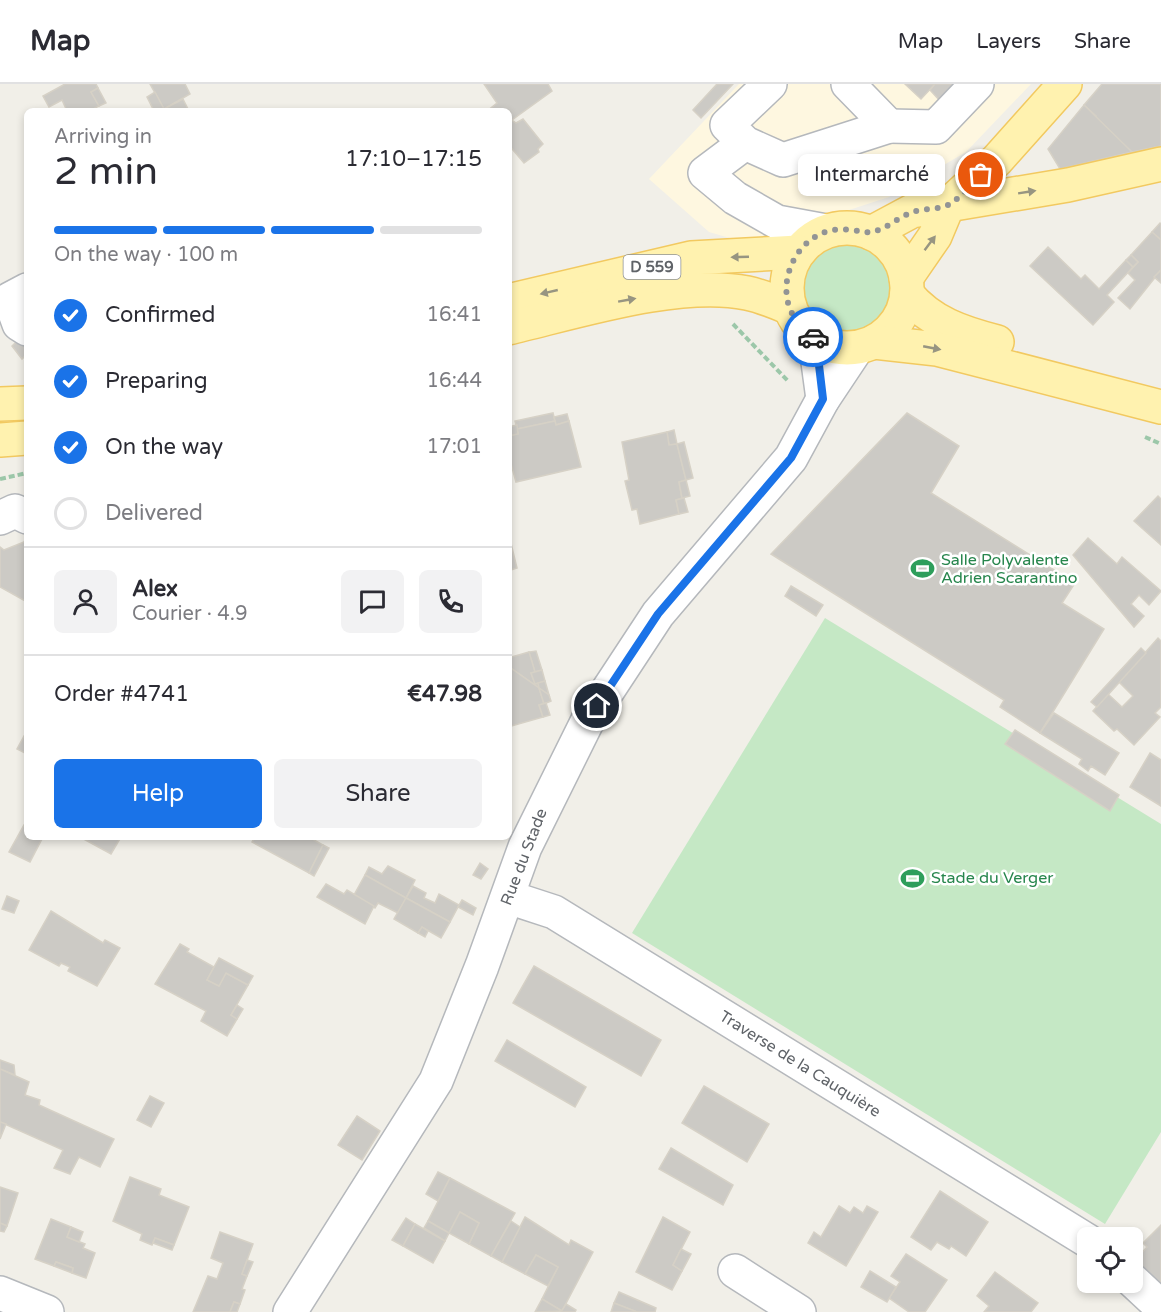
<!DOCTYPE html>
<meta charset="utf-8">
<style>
body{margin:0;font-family:"Varela Round",sans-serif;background:#f2f2f3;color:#2b2b33;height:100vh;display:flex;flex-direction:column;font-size:22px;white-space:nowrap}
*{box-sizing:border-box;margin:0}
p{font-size:20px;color:#7c7c81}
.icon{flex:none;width:33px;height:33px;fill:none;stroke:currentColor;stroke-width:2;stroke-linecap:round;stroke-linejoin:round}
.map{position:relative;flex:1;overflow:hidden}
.sheet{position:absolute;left:24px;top:24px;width:488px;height:732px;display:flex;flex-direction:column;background:#fff;border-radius:9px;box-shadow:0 3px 9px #0003}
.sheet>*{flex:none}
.fabs{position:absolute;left:1077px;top:1143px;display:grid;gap:12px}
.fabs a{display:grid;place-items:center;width:66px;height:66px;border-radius:9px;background:#fff;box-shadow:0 3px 9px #0003;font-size:30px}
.pin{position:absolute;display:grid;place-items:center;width:51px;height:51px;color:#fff;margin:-26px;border:3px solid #fff;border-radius:50%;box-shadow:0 2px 6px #0007}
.courier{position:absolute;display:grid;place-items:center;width:60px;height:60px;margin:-30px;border:4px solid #1a73e8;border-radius:50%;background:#fff;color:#222;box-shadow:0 2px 8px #0007}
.bubble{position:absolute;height:42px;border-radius:9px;background:#fff;box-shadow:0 3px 9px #0003;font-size:20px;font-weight:600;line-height:42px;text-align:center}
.summary em{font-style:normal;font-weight:600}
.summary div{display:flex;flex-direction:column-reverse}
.summary{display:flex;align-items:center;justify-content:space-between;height:102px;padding:0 30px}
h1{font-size:39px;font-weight:600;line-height:45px}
.bar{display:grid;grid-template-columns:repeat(4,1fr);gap:9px 6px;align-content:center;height:72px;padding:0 30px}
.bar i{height:8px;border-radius:4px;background:#e1e1e2}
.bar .current{background:#1a73e8}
.bar p{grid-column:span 4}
.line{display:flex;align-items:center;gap:15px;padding:0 30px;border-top:2px solid #e1e1e2}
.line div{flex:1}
.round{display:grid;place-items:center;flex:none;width:63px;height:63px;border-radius:9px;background:#f2f2f3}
ol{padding:0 30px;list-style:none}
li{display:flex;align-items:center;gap:18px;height:66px}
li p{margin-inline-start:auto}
li .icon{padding:6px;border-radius:50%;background:#1a73e8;color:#fff;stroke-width:4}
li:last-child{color:#7c7c81}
li i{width:33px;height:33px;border:3px solid #e1e1e2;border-radius:50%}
.primary-button{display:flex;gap:12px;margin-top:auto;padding:12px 30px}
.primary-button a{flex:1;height:69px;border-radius:9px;background:#1a73e8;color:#fff;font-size:24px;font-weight:600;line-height:69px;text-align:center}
.primary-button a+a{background:#f2f2f3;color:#2b2b33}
header{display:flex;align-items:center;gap:36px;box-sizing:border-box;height:84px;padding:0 30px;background:#fff;border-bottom:2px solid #e1e1e2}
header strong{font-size:28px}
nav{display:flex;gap:33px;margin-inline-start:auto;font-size:21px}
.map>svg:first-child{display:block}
.commercial{fill:#fef7e0}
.green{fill:#c5e8c5}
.building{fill:#cccac5;stroke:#d6d1c6;stroke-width:1.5}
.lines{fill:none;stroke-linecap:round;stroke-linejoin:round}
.minor-casing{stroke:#b5b8bc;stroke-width:36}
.major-casing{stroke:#f2c960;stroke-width:36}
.path{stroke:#9cc7a9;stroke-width:4;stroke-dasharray:6 3;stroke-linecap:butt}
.minor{stroke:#fff;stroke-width:33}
.major{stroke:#fff2af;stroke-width:33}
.oneway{fill:#979581}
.done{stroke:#929495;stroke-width:6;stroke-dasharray:0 10.8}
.route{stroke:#1a73e8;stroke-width:8}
.labels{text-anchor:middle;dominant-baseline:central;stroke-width:5;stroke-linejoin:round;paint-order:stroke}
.shield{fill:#fff;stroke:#8f9295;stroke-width:1.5}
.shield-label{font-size:15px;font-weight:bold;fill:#5f6368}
.leisure-label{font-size:16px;fill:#27864d;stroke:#fff;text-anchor:start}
.street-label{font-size:16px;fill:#5f6368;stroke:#fff}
</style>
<header>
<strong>Map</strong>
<nav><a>Map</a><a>Layers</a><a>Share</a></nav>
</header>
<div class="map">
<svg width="1161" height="1228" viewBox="0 0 1161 1228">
<rect width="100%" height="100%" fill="#f1efe8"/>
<polygon class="commercial" points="739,0 1031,0 966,68 889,113 747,159 709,148 649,95"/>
<g class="green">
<circle cx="846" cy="204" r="59"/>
<polygon points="825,534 1161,740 1161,1048 1105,1140 632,849"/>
</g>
<g class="building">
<polygon points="65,0 96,0 98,4 91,8 99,22 89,27 67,27 62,16 49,23 43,12"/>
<polygon points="150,0 185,0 190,10 164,25"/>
<polygon points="484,0 548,0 552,7 512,36 516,39 523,35 543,60 538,65 539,68 524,79 508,60 508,27 487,27 497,19"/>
<polygon points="717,0 733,0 701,34 693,26"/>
<polygon points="905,0 935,0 921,15"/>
<polygon points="935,0 957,0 940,17 930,6"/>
<polygon points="1102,0 1161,0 1161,62 1132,68 1095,35 1096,32 1084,21"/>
<polygon points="98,4 106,19 99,22 91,8"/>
<polygon points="155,8 164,25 160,27 154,27 147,13"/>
<polygon points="183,15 189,27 160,27 164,25"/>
<polygon points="1084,21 1132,68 1060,85 1048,65"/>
<polygon points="1160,139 1161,140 1161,156 1152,148"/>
<polygon points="1152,148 1161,156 1161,186 1130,225 1118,214 1135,196 1128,189 1138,178 1131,171"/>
<polygon points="1048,163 1081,195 1085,191 1099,205 1126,176 1133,183 1107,211 1114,218 1093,241 1030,182"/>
<polygon points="1131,171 1138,178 1133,183 1126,176"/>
<polygon points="1161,186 1161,199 1154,193"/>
<polygon points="20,254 27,262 27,270 22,275 12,262"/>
<polygon points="553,329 555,337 517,345 515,337"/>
<polygon points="907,329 959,362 931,409 1075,499 1062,519 1104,545 1040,649 1000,623 1004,616 771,470"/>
<polygon points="567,330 569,337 556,341 554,333"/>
<polygon points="555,337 556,341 569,337 581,383 516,398 508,369 508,352 518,350 517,345"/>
<polygon points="517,341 518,350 508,352 508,343"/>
<polygon points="674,346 677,360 669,361 667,348"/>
<polygon points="667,348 669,361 677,360 686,396 679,398 682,414 676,416 679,430 640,440 637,425 632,426 625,397 629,396 622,358"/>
<polygon points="684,358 693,394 686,396 677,360"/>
<polygon points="686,396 690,412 682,414 679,398"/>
<polygon points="1158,412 1161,415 1161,461 1134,437"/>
<polygon points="684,414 688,428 679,430 676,416"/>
<polygon points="508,447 517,484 508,487"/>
<polygon points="27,453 27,518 0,503 0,463 4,466 24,458"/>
<polygon points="1088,454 1117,480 1122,473 1161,507 1149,521 1139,511 1131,520 1144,532 1134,543 1073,471"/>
<polygon points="791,502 823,521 816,532 785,512"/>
<polygon points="1158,554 1161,557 1161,623 1155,629 1160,633 1134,661 1117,645 1114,647 1093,627 1108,610 1122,623 1133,612 1119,598"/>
<polygon points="1141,564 1146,569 1097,623 1091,618"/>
<polygon points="536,567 542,586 535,588 529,568"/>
<polygon points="529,568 535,588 531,589 535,600 538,599 539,604 508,582 508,574"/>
<polygon points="508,582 539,604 544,620 539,621 543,633 508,643"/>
<polygon points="542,586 545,597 535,600 531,589"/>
<polygon points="545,597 549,611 539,604 538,599"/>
<polygon points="539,604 549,611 551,617 544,620"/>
<polygon points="546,619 550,631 543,633 539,621"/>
<polygon points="1054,629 1119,669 1105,691 1091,682 1088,687 1079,680 1082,675 1040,649"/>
<polygon points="1015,646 1119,711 1110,727 1005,660"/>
<polygon points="24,652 27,654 27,670 17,665"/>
<polygon points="1150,669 1161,676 1161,722 1130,703"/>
<polygon points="24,741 27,742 27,753 43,753 30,778 9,768"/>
<polygon points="80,753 121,753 111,770"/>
<polygon points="255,753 309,753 323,761 309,789 252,758"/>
<polygon points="323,761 329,764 314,792 309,789"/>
<polygon points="480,779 488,785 481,795 473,791"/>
<polygon points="388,782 415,796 406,814 365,791 369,783 382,790"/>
<polygon points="365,791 406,814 398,829 378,819 375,824 354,811"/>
<polygon points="326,800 344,810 347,806 374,822 365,840 317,813"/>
<polygon points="413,802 426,809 424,814 435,819 439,810 459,821 450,838 406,814"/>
<polygon points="7,812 19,817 14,829 2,825"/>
<polygon points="406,814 450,838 441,854 422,843 418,849 394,835"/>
<polygon points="462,816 476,824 473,831 458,823"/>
<polygon points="51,827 103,859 105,856 120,864 97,902 68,887 70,883 61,879 59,882 29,866"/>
<polygon points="422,843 428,847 425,853 418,849"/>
<polygon points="180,860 189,865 187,868 214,883 207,896 219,902 226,889 248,901 231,931 237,935 227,952 201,937 206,927 155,900"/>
<polygon points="219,874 253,892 248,901 226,889 219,902 207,896"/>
<polygon points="534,882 661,956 641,992 513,919"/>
<polygon points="237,921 243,925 237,935 231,931"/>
<polygon points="507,956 586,1003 575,1023 495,977"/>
<polygon points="0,976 14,981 15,991 0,985"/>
<polygon points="0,985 29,998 25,1011 40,1016 39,1021 114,1055 100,1083 79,1073 70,1090 54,1084 63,1066 0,1038"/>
<polygon points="704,1002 769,1040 747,1078 682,1039"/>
<polygon points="150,1012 164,1019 151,1043 137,1036"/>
<polygon points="357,1032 380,1047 362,1076 338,1061"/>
<polygon points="0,1038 6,1040 0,1055"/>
<polygon points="671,1064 733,1101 723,1121 659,1085"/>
<polygon points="438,1088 450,1094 438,1117 426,1110"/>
<polygon points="130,1093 161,1105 159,1111 189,1123 174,1161 155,1154 152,1161 140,1156 142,1150 113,1137"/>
<polygon points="450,1094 515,1129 491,1172 469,1160 479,1139 460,1128 449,1149 428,1137"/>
<polygon points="0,1103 18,1109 7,1142 0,1139"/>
<polygon points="940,1107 988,1138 966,1172 951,1162 949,1165 937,1158 931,1166 911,1153"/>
<polygon points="839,1122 850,1129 854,1123 863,1129 867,1122 878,1128 846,1182 808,1159 814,1148 821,1153"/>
<polygon points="460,1128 479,1139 469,1160 449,1149"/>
<polygon points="525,1133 569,1161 571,1156 593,1168 562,1227 542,1215 558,1183 536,1171 525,1190 502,1178"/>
<polygon points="663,1133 690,1148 673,1181 682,1187 672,1206 636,1188"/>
<polygon points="406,1134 415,1140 403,1162 392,1156"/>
<polygon points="51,1135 71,1143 67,1153 85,1160 83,1164 95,1169 86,1194 72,1189 73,1184 56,1178 54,1182 35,1175"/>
<polygon points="428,1137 449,1149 445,1157 424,1144"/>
<polygon points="511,1137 520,1143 502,1178 491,1172"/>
<polygon points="0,1139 7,1142 4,1148 0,1147"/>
<polygon points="415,1140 445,1157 433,1179 403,1162"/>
<polygon points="1161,1141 1161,1199 1160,1199 1135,1176 1147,1163 1143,1159"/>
<polygon points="71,1143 83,1148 79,1158 67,1153"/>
<polygon points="220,1148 253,1160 242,1190 247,1192 242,1205 245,1206 240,1220 234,1218 230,1228 193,1228 208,1192 217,1195 223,1179 211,1174"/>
<polygon points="155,1154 174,1161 172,1166 153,1159"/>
<polygon points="681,1165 691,1170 682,1187 673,1181"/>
<polygon points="906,1170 947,1196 925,1228 909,1228 889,1214 900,1198 891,1192"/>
<polygon points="536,1171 558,1183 548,1202 525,1190"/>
<polygon points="247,1176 253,1178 247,1192 242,1190"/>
<polygon points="56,1178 73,1184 72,1189 54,1182"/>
<polygon points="870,1187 896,1203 887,1218 861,1203"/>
<polygon points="995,1188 1038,1219 1031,1228 984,1228 989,1222 977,1212"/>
<polygon points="619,1208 656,1224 655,1228 637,1228 614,1219"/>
<polygon points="542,1215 562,1227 535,1228"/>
<polygon points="234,1218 240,1220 237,1228 230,1228"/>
<polygon points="614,1219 637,1228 611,1228"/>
<polygon points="566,1220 576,1226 575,1228 561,1228"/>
</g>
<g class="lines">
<defs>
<g id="minor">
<polyline points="770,0 727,41 745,59 783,76 889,42 848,0"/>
<polyline points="889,42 936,43 977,0"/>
<polyline points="745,59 705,89 735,114 777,138 826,147"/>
<polyline points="27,206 10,215 19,240 27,245"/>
<polyline points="815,256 823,315"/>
<polyline points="0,434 15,427 27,433"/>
<polyline points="508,813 554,828 1088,1157"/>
<polyline points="735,1187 799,1228"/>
<polyline points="1132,1196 1161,1223"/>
<polyline points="0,1209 47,1228"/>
<polyline points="290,1228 436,997 482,882 525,763 587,638 658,530 791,374 823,315 857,264"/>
</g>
<g id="major">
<circle cx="847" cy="204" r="60"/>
<polyline points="871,149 912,127 1068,101 1161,80"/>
<polyline points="906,194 935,152 948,121 997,76 1065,0"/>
<path d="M907,210C931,239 962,249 997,258"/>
<polyline points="508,217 691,174 798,168"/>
<path d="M508,244C576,228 679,195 747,209C762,212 776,218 790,224"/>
<polyline points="874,258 937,265 1161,323"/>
<polyline points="0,320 27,319"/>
<polyline points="0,356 27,354"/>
</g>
</defs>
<use href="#minor" class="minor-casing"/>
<use href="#major" class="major-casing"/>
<g class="path">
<polyline points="733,240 788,297"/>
<polyline points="1145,353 1161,360"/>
<polyline points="0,395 27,389"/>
</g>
<use href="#minor" class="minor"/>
<use href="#major" class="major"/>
</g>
<defs><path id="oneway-solid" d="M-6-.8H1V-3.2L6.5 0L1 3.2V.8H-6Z" transform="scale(1.5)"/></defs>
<g class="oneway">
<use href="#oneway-solid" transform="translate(1027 108) rotate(-9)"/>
<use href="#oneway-solid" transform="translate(930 159) rotate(-53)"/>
<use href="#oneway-solid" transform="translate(740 173) rotate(178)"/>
<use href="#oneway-solid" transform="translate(549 208) rotate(167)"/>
<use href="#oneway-solid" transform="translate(627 216) rotate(-10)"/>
<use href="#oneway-solid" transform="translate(932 264) rotate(11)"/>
</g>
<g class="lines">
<path class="done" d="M813,253C803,245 795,237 790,225C778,194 797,156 828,147C845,142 866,150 873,148C887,144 898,134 910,129C921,124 935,126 946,122C958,117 971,100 981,91"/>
<polyline class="route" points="597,622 658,530 791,374 823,315 816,256 813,253"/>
</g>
<defs>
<symbol id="stadium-bare" viewBox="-9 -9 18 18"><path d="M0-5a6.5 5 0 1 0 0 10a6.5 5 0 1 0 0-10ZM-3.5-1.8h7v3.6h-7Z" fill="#2e9e5b" stroke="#fff" stroke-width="2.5" paint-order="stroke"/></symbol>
</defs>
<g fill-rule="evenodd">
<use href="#stadium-bare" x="906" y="468" width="33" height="33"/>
<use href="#stadium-bare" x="896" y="778" width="33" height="33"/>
</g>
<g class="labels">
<rect class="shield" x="623.5" y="171" width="57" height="24" rx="4.5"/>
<g class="shield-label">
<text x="652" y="183">D 559</text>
</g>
<g class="leisure-label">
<text x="941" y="476">Salle Polyvalente<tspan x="941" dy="18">Adrien Scarantino</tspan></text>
<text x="931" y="794">Stade du Verger</text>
</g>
<g class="street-label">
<text transform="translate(524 773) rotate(-69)">Rue du Stade</text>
<text transform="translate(800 980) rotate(32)">Traverse de la Cauquière</text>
</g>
</g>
</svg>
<div class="fabs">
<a><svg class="icon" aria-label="locate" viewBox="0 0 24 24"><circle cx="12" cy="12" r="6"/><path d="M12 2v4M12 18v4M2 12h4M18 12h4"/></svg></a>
</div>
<div class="pin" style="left:981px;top:91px;background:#ea580c"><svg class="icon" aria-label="bag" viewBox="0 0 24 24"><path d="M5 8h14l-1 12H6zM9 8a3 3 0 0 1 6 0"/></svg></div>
<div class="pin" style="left:597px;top:622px;background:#1f2937"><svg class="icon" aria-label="home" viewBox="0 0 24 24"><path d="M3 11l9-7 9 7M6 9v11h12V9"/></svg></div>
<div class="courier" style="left:813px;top:253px"><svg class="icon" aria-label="car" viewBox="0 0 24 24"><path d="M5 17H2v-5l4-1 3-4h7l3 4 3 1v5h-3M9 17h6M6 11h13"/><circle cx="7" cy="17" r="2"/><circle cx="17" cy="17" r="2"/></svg></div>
<div class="bubble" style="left:798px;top:70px;width:147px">Intermarché</div>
<section class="sheet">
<div class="summary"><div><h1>2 min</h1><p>Arriving in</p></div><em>17:10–17:15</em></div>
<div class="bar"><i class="current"></i><i class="current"></i><i class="current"></i><i></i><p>On the way · 100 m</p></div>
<ol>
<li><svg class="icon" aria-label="check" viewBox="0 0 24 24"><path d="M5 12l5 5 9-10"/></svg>Confirmed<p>16:41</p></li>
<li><svg class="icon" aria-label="check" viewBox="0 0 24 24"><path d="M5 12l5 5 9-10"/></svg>Preparing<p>16:44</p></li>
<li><svg class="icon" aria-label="check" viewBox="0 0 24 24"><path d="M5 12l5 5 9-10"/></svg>On the way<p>17:01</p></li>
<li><i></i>Delivered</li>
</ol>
<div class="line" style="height:108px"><a class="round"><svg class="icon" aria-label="person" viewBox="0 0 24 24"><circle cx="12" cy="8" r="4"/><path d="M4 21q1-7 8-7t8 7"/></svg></a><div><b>Alex</b><p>Courier · 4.9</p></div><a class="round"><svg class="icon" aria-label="chat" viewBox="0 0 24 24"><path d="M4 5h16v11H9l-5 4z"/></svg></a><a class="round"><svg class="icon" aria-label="phone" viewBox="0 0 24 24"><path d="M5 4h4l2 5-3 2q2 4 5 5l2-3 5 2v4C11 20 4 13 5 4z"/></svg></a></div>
<div class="line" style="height:78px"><div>Order #4741</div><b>€47.98</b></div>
<div class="primary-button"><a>Help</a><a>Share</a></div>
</section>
</div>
